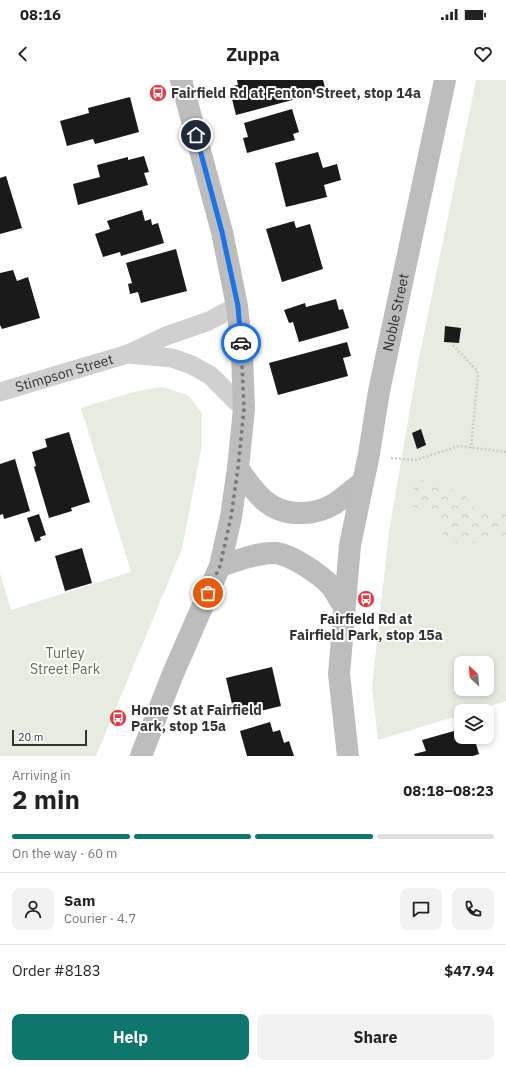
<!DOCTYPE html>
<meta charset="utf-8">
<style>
body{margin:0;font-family:"IBM Plex Sans",sans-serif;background:#f2f2f2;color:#222;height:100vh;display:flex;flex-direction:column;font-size:15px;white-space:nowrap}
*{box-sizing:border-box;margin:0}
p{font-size:13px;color:#767676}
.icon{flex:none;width:22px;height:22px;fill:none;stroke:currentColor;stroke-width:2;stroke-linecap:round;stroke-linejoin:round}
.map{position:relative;height:676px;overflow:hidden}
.side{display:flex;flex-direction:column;background:#fff;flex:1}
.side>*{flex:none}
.needle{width:26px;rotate:334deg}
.controls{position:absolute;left:454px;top:576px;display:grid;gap:8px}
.controls a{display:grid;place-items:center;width:40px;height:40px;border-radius:8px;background:#fff;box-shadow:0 2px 6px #0003;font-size:20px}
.scale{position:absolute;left:12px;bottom:10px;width:75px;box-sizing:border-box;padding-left:4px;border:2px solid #333;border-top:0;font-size:11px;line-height:14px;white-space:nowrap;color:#333;-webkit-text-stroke:3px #fff;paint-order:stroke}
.pin{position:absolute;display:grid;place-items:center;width:34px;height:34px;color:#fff;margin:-17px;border:2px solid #fff;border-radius:50%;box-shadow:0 1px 4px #0007}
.courier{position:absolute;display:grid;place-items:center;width:40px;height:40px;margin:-20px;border:3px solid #1a73e8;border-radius:50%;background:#fff;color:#222;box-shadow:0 1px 5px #0007}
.summary em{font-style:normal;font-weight:700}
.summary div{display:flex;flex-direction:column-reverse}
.summary{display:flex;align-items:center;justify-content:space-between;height:68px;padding:0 12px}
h1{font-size:26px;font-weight:700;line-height:30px}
.bar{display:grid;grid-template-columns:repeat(4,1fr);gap:6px 4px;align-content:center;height:48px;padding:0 12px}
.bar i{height:5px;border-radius:3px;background:#e0e0e0}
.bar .active{background:#0f766e}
.bar p{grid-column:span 4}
.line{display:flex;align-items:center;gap:10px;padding:0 12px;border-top:1px solid #e0e0e0}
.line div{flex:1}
.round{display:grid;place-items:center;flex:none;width:42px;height:42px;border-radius:8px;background:#f2f2f2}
.button{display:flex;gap:8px;margin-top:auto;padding:8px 12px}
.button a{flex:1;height:46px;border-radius:8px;background:#0f766e;color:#fff;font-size:16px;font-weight:700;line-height:46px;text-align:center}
.button a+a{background:#f2f2f2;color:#222}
.status{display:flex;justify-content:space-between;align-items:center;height:28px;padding:0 20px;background:#fff;direction:ltr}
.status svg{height:11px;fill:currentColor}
header{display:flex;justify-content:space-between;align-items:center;height:52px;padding:0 12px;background:#fff;font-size:18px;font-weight:700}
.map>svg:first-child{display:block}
.green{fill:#e6ecdf;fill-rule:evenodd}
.forest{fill:url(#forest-crowns)}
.building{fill:#1a1a1a}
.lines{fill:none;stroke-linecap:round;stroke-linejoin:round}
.path{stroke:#cdcdcd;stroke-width:2.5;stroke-dasharray:2 2;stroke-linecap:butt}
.minor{stroke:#d0d0d0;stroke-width:19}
.secondary{stroke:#bdbdbd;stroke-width:22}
.done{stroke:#7a7a7a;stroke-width:4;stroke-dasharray:0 7.2}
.route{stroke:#1a73e8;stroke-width:5}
.labels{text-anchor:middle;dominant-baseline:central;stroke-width:4;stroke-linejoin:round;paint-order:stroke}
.poi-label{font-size:14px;font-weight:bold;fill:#333;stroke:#fff;text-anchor:start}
.street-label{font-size:14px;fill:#333;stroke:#fff}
.park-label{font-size:14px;fill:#56703f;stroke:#fff}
</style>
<div class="status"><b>08:16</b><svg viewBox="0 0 49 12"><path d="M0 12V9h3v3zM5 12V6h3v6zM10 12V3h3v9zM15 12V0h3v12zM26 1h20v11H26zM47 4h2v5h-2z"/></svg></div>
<header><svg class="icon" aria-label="back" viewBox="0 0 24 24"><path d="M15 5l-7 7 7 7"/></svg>Zuppa<svg class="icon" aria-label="heart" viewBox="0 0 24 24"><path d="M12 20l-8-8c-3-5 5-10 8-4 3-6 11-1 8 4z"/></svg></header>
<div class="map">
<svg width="506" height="676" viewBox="0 0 506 676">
<defs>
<pattern id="forest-crowns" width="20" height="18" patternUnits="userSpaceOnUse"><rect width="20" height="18" fill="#e6ecdf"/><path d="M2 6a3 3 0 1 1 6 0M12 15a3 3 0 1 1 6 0" fill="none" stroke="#c6cbc0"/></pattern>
</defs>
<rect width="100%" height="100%" fill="#fff"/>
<g class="green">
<path d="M476,0H506V621L474,631H461V635L378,660L372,606L389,452L417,288ZM461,583H487V609H461Z"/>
<polygon points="162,307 188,315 202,333 202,365 182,469 96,676 0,676 0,493 11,530 131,492 81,328 133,312"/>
</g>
<polygon class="forest" points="416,398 464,413 474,430 506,431 506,459 459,464 444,457 435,433 410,426"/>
<g class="building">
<polygon points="237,0 323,0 326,11 236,35 232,19 236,18 233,6 238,5"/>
<polygon points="130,17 139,52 95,64 93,59 67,66 60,41 89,33 88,28"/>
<polygon points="292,29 299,52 293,54 295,60 247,73 243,58 248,57 244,43"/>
<polygon points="318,72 323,88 337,84 341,100 324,105 327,117 286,127 275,83"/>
<polygon points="144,76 149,92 144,93 148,105 78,125 73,104 100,97 97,85 128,77 128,80"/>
<polygon points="6,96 22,148 0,154 0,98"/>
<polygon points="142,130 145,141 151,139 152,145 158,143 164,163 121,176 120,172 103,177 95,154 110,149 107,141"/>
<polygon points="294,141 296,148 310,144 323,189 282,202 266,149"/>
<polygon points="176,169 187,211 141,223 138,212 130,214 128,204 132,203 126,183"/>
<polygon points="13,190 17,201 28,197 40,238 2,249 0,245 0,193"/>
<polygon points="336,219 339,230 343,229 349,248 299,262 293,242 289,243 284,230 305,223 306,227"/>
<polygon points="445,246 461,248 459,263 444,262"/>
<polygon points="347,262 351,276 343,278 348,296 278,315 269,283"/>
<polygon points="421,349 426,365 417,369 412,353"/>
<polygon points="69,352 90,422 71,428 72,431 49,438 34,387 36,386 32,372 47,367 45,359"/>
<polygon points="15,379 30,431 4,439 3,434 0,435 0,384"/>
<polygon points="39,434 46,455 40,457 41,460 35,462 27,438"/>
<polygon points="82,468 92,503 65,511 55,476"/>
<polygon points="272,587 281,626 235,637 226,598"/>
<polygon points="270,642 273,652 280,650 284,663 289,661 294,676 247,676 240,651"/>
<polygon points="461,649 461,657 474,657 479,674 473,676 415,676 414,674 426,671 422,660"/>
</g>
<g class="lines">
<g class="path">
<polyline points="453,265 477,291 478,295 471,368"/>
<polyline points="391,378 416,380 459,366 506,372"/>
</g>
<g class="minor">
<polyline points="128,274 172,278 192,285 211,296 244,329"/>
<path id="s1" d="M0,312L128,274L166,256L209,241L237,226"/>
</g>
<g class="secondary">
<path d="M238,388C254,412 270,435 302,433C313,433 324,430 334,424C344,418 353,409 363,402"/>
<path d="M220,486C237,481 258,472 276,473C292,475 321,495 331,506C336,513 340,520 344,527"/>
<polyline points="141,676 172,596 220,486 231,437 238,388 244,329 242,273 237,226 222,152 181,0"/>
<path id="s2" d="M348,676L339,594L350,465L369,374L379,311L445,0"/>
</g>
</g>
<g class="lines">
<polyline class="done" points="208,513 220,486 231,437 238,388 244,329 241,263"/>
<polyline class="route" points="196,55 222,152 238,226 241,263"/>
</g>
<defs>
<symbol id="bus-disc" viewBox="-11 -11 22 22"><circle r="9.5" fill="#e63946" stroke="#fff"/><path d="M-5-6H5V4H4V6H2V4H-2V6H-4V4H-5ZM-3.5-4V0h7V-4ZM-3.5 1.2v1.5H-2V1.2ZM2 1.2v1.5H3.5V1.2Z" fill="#fff"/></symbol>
</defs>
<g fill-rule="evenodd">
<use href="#bus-disc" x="148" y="3" width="20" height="20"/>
<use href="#bus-disc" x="356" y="509" width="20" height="20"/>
<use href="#bus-disc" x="108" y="628" width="20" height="20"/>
</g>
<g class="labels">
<g class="poi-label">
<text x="171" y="13">Fairfield Rd at Fenton Street, stop 14a</text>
<text x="366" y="539" text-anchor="middle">Fairfield Rd at<tspan x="366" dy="16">Fairfield Park, stop 15a</tspan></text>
<text x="131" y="630">Home St at Fairfield<tspan x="131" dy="16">Park, stop 15a</tspan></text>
</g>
<g class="street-label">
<text stroke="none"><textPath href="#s2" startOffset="449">Noble Street</textPath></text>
<text stroke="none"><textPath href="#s1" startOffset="67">Stimpson Street</textPath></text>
</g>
<g class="park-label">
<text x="65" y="573">Turley<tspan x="65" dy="16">Street Park</tspan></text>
</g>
</g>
</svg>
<div class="controls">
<a><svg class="needle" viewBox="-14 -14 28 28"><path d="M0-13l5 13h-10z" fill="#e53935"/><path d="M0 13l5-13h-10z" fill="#767676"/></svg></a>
<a><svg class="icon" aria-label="layers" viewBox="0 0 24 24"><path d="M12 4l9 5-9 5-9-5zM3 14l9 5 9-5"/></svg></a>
</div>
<div class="scale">20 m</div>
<div class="pin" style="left:208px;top:513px;background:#ea580c"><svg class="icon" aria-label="bag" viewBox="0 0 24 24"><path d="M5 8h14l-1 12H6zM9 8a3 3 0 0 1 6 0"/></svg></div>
<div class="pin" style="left:196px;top:55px;background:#1f2937"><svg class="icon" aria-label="home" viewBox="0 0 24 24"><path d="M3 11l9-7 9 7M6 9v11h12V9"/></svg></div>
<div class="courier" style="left:241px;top:263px"><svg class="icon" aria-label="car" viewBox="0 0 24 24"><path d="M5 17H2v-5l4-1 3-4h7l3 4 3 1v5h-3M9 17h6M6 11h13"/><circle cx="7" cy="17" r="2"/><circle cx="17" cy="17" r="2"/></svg></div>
</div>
<section class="side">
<div class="summary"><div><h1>2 min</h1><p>Arriving in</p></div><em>08:18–08:23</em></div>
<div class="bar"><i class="active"></i><i class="active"></i><i class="active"></i><i></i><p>On the way · 60 m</p></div>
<div class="line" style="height:72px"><a class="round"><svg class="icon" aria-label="person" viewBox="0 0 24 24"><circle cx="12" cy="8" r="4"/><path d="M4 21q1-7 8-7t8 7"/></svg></a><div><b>Sam</b><p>Courier · 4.7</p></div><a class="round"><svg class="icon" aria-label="chat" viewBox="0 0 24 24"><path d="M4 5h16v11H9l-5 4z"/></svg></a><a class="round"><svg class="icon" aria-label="phone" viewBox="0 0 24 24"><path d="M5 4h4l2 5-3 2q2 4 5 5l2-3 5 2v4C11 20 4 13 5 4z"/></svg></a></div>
<div class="line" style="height:52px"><div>Order #8183</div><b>$47.94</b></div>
<div class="button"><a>Help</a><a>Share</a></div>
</section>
